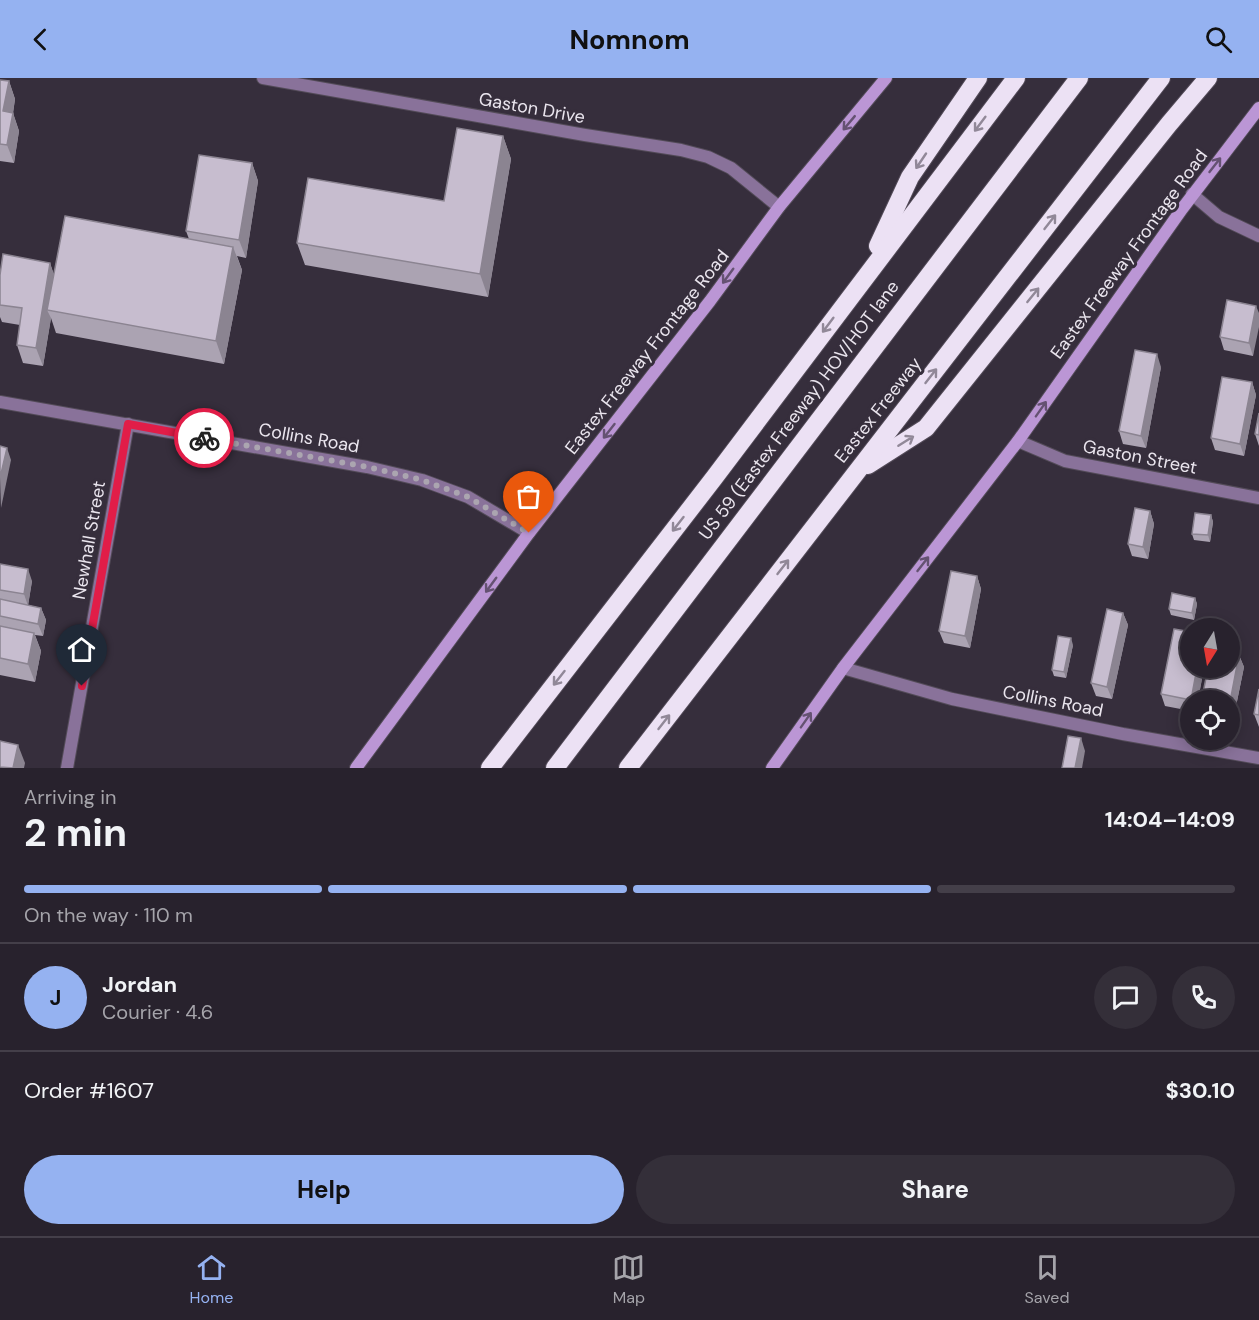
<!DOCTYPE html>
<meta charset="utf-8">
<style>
body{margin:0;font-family:"DM Sans",sans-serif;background:#342f39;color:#f1f3f6;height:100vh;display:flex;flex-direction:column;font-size:22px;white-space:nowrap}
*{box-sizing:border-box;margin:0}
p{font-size:20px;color:#a5a4aa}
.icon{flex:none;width:33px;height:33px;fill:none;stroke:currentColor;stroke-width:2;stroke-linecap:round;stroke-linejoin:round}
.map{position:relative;height:690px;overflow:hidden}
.sheet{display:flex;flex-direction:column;background:#28222d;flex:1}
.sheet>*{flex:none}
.needle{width:39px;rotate:191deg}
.tools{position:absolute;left:1180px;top:540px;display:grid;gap:12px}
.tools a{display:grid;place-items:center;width:60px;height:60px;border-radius:50%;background:#28222d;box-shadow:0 3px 15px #0003,0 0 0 2px #443f49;font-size:30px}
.pin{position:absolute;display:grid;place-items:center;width:51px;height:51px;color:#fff;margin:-62px -26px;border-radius:50% 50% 50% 0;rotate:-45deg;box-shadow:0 0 6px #0007}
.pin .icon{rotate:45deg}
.courier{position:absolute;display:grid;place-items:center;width:60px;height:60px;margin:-30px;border:4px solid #e11d48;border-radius:50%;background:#fff;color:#222;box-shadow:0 2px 8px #0007}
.head em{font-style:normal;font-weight:700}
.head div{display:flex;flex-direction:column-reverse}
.head{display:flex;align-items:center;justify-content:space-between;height:102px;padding:0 24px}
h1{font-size:39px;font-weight:700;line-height:45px}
.bar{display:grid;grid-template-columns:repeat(4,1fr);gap:9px 6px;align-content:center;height:72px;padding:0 24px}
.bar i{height:8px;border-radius:4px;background:#443f49}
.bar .active{background:#95b2f1}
.bar p{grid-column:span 4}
.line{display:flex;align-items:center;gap:15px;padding:0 24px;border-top:2px solid #443f49}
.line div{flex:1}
.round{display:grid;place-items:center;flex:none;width:63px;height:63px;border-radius:32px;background:#342f39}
.primary-button{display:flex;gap:12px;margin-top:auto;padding:12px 24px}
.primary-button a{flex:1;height:69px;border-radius:36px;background:#95b2f1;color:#111;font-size:24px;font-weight:700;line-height:69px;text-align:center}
.primary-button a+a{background:#342f39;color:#f1f3f6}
header{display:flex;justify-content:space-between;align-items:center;height:78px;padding:0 24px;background:#95b2f1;color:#111;font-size:27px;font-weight:700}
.tabs{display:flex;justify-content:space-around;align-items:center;height:84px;border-top:2px solid #443f49;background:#28222d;font-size:16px;color:#a5a4aa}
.tabs a{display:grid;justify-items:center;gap:3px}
.tabs .active{color:#95b2f1}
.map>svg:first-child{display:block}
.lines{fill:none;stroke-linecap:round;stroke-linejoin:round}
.minor-casing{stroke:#534b58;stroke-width:14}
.secondary-casing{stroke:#534b58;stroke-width:14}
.motorway-casing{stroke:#534b58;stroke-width:20}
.minor{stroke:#89729a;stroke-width:12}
.secondary{stroke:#bb96d5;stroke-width:12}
.motorway{stroke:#ece1f4;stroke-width:18}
.wall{fill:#aba3b2}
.shaded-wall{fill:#8b8491}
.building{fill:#c7bdcf;stroke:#8b8491;stroke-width:1.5}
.oneway{stroke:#655272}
.oneway2{stroke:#918898}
.done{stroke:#aba5b0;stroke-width:6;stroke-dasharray:0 10.8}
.route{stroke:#e11d48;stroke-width:8}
.labels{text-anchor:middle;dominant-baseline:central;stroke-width:6;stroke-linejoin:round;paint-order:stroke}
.street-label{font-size:18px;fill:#eae5ee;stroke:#362e3c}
</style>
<header><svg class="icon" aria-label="back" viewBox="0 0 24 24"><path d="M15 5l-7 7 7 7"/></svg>Nomnom<svg class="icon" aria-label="search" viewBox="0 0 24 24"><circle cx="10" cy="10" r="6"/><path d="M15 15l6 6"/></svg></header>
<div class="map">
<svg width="1259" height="690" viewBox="0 0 1259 690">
<rect width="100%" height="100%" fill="#362e3c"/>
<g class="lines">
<defs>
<g id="minor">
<polyline points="263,0 585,57 681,72 708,79 731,90 779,129"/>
<polyline points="1192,116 1219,139 1259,158"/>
<polyline points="0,324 367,389 422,402 468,419 529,455"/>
<polyline points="1018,363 1065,383 1259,420"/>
<polyline points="843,590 952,621 1123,656 1259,680"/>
<polyline points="67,690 128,346"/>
</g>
<g id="secondary">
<polyline points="356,690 529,455 710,223 779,129 886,0"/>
<polyline points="772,690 843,590 1018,363 1182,131 1259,30"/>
</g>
<g id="motorway">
<polyline points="878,168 910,99 978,0"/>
<polyline points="868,387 926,350 1169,46 1208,0"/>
<polyline points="490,690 714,400 1016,0"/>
<polyline points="555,690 1079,0"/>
<polyline points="628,690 1161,0"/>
</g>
</defs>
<use href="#minor" class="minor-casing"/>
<use href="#secondary" class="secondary-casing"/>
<use href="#motorway" class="motorway-casing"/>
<use href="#minor" class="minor"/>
<use href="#secondary" class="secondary"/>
<use href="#motorway" class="motorway"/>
</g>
<g class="wall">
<polygon points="0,2 9,3 15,21 13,35 19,53 14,85 0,83"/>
<polygon points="503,58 511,81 488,219 305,187 297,165 444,123"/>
<polygon points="252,85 258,103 246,180 237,178 242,192 224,286 56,255 51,240 43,288 23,285 17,267 20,247 2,244 0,239 0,197 50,185 54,197 189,161 186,153"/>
<polygon points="1256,228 1253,278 1224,272 1220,259"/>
<polygon points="1161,289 1146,370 1123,366 1119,353"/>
<polygon points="1252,304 1256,317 1244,378 1215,372 1211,360"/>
<polygon points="1259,335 1259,368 1255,356"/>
<polygon points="1150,433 1154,446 1148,481 1132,478 1128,466"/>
<polygon points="1211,437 1213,444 1210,464 1194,462 1192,456"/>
<polygon points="0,486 32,503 28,527 41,530 46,542 43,558 35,557 41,573 35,604 0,597"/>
<polygon points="977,498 981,511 970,570 944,565 939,553"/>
<polygon points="1195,520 1197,526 1194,542 1171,537 1169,531"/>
<polygon points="1123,535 1128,547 1112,621 1096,618 1091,605"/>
<polygon points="1073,567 1066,600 1054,598 1052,592"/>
<polygon points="1239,577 1244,589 1234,638 1230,637 1230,622 1202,622 1202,620"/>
<polygon points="1191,590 1204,590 1198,622 1191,622 1191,633 1165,628 1161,616"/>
<polygon points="1259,611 1259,649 1254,636"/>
</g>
<g class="shaded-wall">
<polygon points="9,3 15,21 13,35 19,53 14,85 7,67 3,33"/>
<polygon points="503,58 511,81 488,219 480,196"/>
<polygon points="252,85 258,103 246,180 239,162"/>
<polygon points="233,169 242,192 224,286 216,263"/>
<polygon points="50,185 56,203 47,232 51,240 43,288 36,270"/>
<polygon points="1256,228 1259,235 1259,249 1253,278 1249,265"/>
<polygon points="1157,276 1161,289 1146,370 1141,358"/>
<polygon points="1252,304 1256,317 1244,378 1240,366"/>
<polygon points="7,370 11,382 1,430 0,400"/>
<polygon points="1150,433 1154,446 1148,481 1143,469"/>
<polygon points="1211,437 1213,444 1210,464 1208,457"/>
<polygon points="28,491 32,503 28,528 24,516"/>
<polygon points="977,498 981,511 970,570 965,558"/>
<polygon points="1195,520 1197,526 1194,542 1192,535"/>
<polygon points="41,530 46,542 43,558 38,546"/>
<polygon points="1123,535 1128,547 1112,621 1107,609"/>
<polygon points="34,555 41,573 35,604 28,586"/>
<polygon points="1071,560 1073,567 1066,600 1064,594"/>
<polygon points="1239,577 1244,589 1234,638 1230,624"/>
<polygon points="1197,590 1204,590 1198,622 1191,622"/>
<polygon points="1081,660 1085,673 1082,690 1075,690"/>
<polygon points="18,667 25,685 24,690 13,690"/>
</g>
<g class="building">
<polygon points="0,2 9,3 3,33 13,35 7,67 0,66"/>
<polygon points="457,50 503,58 480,196 297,165 308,100 444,123"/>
<polygon points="199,77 252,85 239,162 186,153"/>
<polygon points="65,138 233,169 216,263 47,232"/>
<polygon points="3,176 50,185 36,270 17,267 22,230 0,227 0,197"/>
<polygon points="1227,222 1256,228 1249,265 1220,259"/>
<polygon points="1135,272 1157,276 1141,358 1119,353"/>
<polygon points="1222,299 1252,304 1240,366 1211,360"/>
<polygon points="1259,335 1259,357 1255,356"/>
<polygon points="0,368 7,370 0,400"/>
<polygon points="1135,430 1150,433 1143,469 1128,466"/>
<polygon points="1195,435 1211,437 1208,457 1192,456"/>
<polygon points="0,486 28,491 24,516 0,512"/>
<polygon points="951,493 977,498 965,558 939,553"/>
<polygon points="1172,515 1195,520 1192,535 1169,531"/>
<polygon points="0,521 41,530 38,546 0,538"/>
<polygon points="1107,531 1123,535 1107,609 1091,605"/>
<polygon points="0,548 34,555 28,586 0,580"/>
<polygon points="1174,551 1191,554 1191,590 1197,590 1191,622 1161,616"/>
<polygon points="1058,558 1071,560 1064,594 1052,592"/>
<polygon points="1230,575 1239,577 1230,624 1230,622 1213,622 1202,620 1208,590 1230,590"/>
<polygon points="1259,611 1259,637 1254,636"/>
<polygon points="1068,658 1081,660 1075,690 1062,690"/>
<polygon points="0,663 18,667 13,690 0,689"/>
</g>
<defs><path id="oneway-shaft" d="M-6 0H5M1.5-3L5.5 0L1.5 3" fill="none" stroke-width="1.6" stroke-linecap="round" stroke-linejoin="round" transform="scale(1.5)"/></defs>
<g class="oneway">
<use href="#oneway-shaft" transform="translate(849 45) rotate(130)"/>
<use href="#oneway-shaft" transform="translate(1215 87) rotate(-52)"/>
<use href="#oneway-shaft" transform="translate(728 198) rotate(126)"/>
<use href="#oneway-shaft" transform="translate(1041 331) rotate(-55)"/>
<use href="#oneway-shaft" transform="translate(609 353) rotate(128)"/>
<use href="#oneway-shaft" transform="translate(923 486) rotate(-52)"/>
<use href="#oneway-shaft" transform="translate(491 507) rotate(126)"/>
<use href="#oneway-shaft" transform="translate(806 642) rotate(-55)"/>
</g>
<g class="oneway2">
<use href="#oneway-shaft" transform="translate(980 46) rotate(127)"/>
<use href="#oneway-shaft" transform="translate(921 83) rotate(124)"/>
<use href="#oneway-shaft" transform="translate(1050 144) rotate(-52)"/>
<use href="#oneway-shaft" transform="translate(1033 217) rotate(-51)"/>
<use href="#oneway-shaft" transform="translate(828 247) rotate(127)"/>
<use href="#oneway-shaft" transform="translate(931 298) rotate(-52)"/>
<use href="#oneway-shaft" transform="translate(906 363) rotate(-32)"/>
<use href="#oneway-shaft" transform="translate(678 446) rotate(128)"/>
<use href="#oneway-shaft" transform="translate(783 489) rotate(-52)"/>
<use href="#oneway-shaft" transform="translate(559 600) rotate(128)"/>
<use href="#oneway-shaft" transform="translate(664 644) rotate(-52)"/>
</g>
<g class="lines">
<polyline class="done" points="204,360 368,389 422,402 468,419 529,455"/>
<polyline class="route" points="82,608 128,346 204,360"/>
</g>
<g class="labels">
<g class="street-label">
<text transform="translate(532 30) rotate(10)">Gaston Drive</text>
<text transform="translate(1129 176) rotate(-54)">Eastex Freeway Frontage Road</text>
<text transform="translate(647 274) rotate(-52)">Eastex Freeway Frontage Road</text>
<text transform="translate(799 332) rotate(-53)">US 59 (Eastex Freeway) HOV/HOT lane</text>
<text transform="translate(878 332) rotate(-52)">Eastex Freeway</text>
<text transform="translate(309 360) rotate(10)">Collins Road</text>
<text transform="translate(1140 379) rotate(11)">Gaston Street</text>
<text transform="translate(89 462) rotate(-80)">Newhall Street</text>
<text transform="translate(1053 623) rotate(11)">Collins Road</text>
</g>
</g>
</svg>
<div class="tools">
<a><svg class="needle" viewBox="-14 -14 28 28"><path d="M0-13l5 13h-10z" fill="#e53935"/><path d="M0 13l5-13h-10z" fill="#a5a4aa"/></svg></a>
<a><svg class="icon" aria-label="locate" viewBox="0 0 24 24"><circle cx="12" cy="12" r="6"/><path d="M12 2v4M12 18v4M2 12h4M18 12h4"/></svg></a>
</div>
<div class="pin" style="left:529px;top:455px;background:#ea580c"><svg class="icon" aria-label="bag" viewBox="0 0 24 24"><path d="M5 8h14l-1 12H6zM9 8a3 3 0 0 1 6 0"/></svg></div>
<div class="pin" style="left:82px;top:608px;background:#1f2937"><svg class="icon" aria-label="home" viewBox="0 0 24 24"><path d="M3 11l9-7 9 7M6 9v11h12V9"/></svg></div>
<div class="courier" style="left:204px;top:360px"><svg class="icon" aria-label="bike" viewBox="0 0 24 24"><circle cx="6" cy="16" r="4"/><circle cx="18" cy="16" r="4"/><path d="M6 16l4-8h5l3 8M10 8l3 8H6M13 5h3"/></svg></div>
</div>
<section class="sheet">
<div class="head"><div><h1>2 min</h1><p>Arriving in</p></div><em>14:04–14:09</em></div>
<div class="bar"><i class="active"></i><i class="active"></i><i class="active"></i><i></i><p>On the way · 110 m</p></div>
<div class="line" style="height:108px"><b class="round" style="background:#95b2f1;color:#111">J</b><div><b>Jordan</b><p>Courier · 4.6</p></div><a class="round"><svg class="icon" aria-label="chat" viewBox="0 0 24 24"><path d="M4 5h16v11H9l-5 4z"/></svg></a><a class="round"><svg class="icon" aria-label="phone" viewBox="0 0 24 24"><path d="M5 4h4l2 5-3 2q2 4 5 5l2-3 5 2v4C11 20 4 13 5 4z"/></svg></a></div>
<div class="line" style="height:78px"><div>Order #1607</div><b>$30.10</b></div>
<div class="primary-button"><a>Help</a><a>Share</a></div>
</section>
<nav class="tabs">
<a class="active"><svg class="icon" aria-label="home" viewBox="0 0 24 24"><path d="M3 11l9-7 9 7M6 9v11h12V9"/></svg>Home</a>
<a><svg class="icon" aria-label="map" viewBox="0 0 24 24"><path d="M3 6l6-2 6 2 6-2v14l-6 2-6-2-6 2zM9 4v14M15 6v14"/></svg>Map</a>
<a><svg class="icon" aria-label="saved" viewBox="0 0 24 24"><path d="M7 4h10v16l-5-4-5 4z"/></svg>Saved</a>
</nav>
